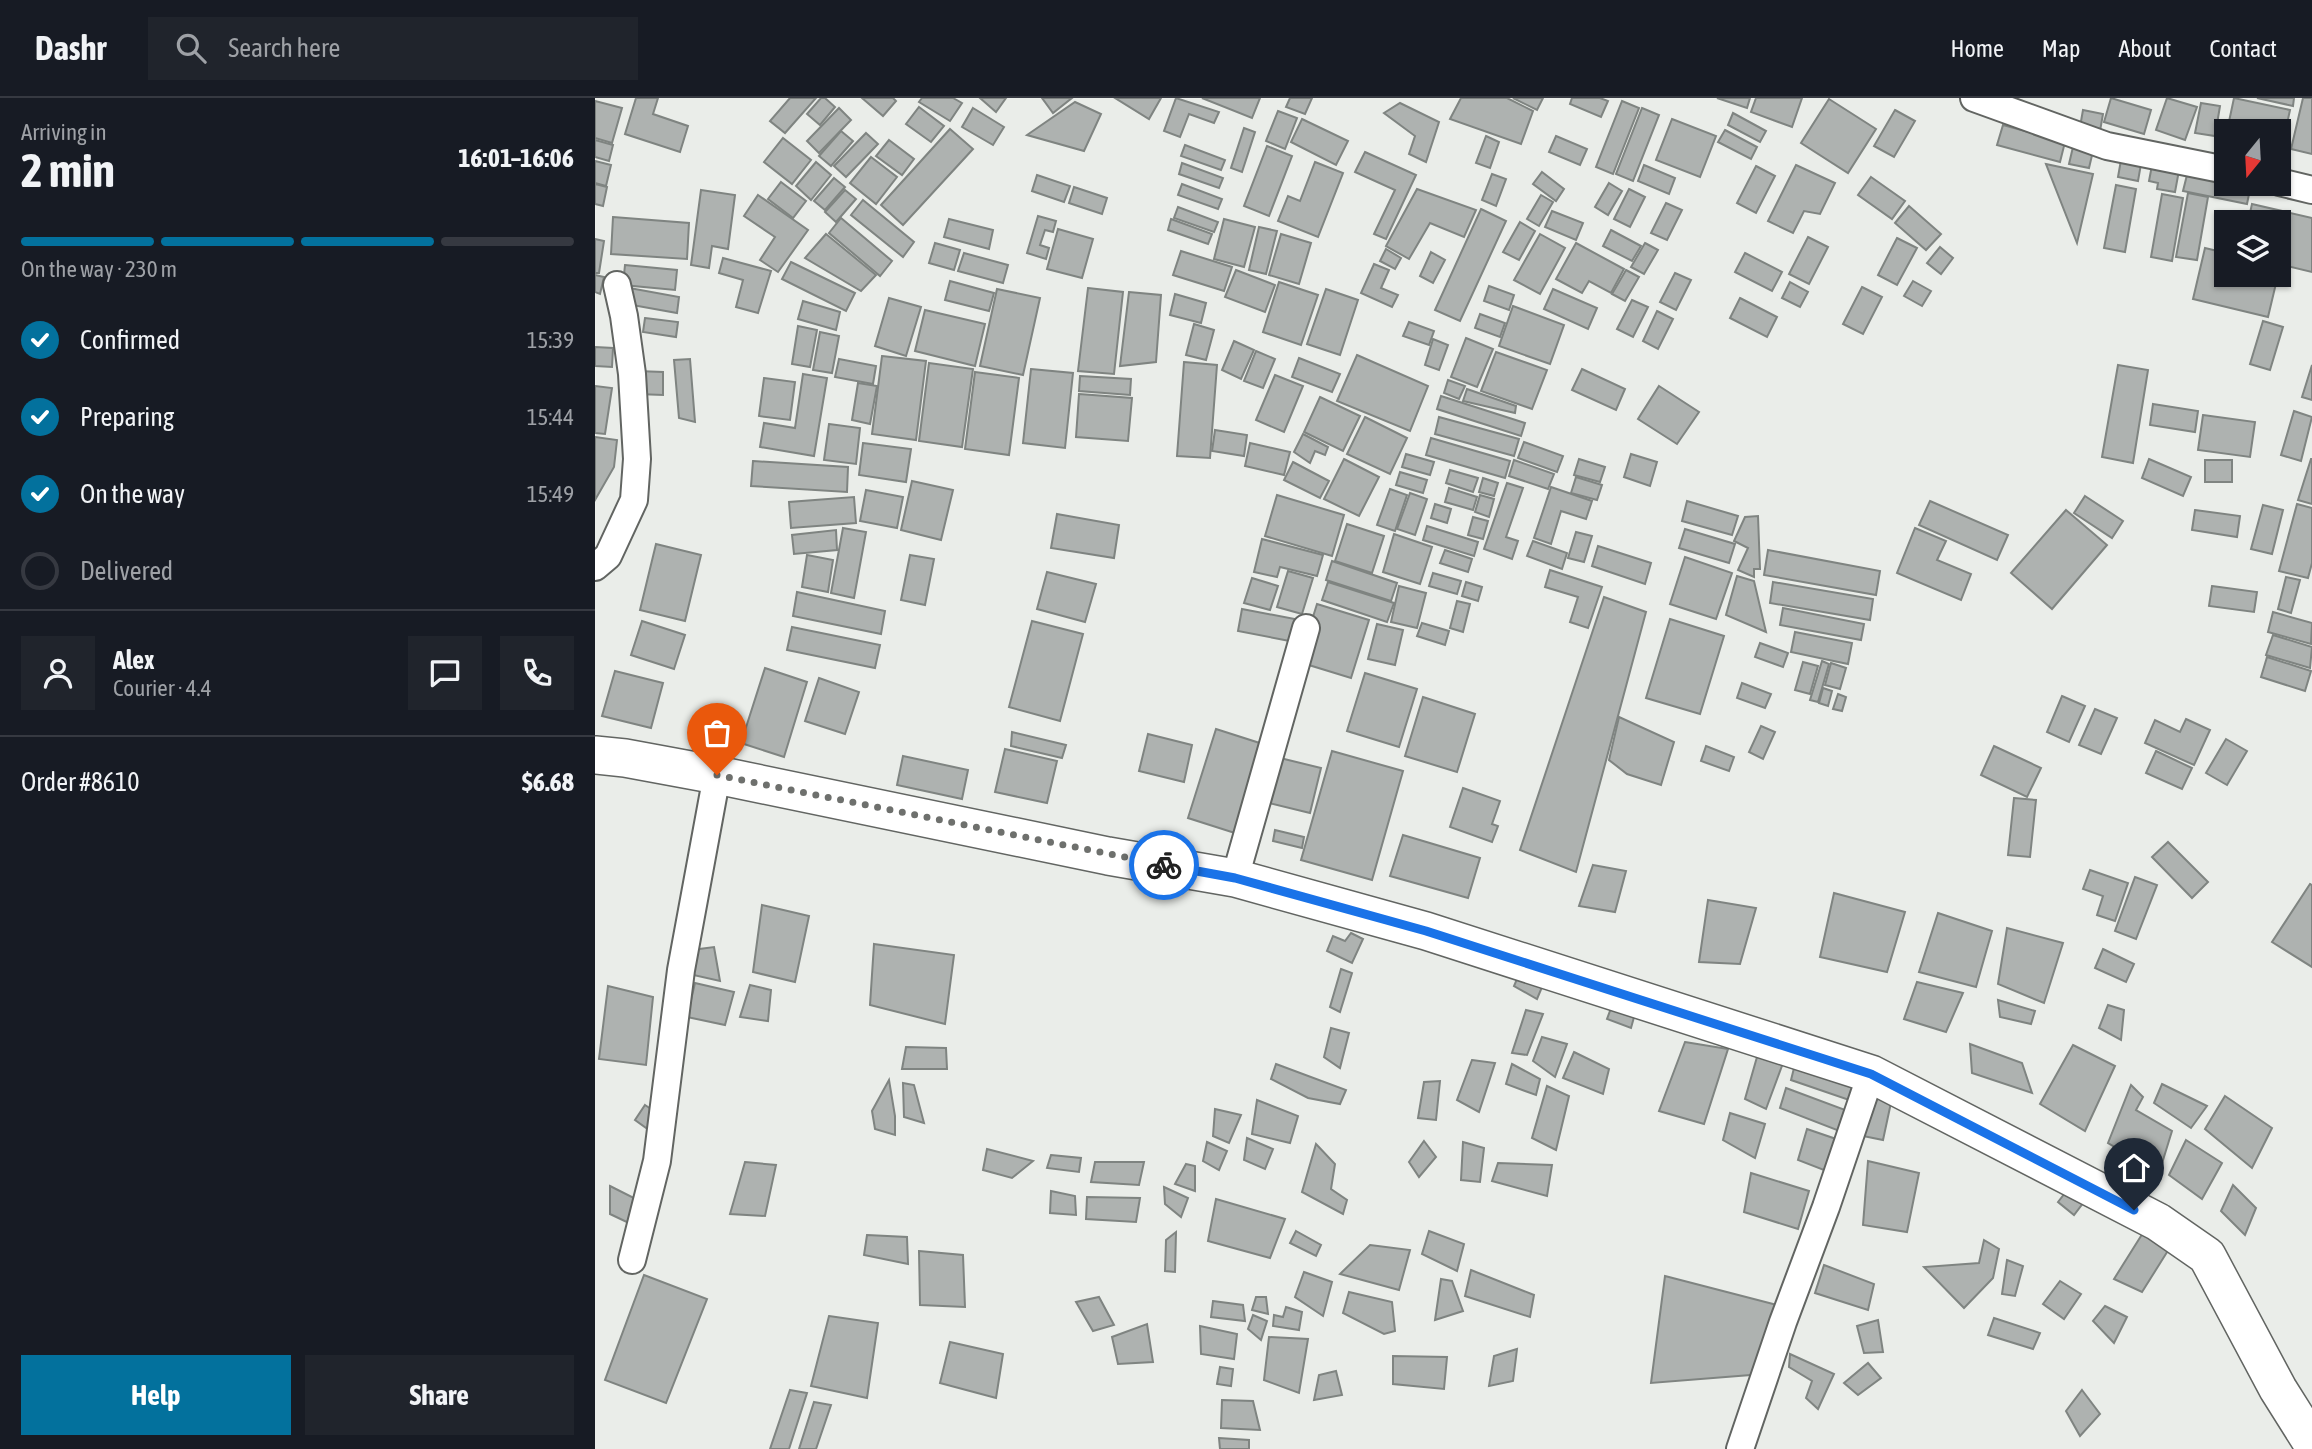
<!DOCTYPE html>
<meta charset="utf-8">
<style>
body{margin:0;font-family:"Asap Condensed",sans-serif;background:#20242c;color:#f1f3f6;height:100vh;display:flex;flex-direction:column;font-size:26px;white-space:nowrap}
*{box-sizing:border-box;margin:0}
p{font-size:23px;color:#9ea1a6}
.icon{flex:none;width:38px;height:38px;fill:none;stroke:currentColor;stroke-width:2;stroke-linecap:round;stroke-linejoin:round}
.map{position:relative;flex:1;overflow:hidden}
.details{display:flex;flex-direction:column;background:#171b24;width:595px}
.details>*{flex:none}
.needle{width:46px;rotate:198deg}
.fabs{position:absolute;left:1619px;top:21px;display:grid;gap:14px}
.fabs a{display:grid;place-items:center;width:77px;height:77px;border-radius:0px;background:#171b24;box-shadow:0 2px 5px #0004;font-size:35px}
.pin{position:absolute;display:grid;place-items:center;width:60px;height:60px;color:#fff;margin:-72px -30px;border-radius:50% 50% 50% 0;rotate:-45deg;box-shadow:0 0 7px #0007}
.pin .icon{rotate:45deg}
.courier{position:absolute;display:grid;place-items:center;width:70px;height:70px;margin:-35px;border:5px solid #1a73e8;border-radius:50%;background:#fff;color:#222;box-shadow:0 2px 9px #0007}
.headline em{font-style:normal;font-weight:700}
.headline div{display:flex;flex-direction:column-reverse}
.headline{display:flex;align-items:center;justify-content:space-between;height:119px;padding:0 21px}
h1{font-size:46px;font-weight:700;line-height:52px}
.bar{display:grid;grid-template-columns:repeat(4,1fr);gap:10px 7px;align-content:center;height:84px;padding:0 21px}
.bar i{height:9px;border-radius:5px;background:#363941}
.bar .current{background:#03719d}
.bar p{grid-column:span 4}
.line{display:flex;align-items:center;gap:18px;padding:0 21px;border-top:2px solid #363941}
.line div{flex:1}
.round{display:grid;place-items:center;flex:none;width:74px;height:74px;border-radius:0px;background:#20242c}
ol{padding:0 21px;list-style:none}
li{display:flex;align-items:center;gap:21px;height:77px}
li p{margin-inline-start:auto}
li .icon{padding:7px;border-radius:50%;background:#03719d;color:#fff;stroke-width:4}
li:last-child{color:#9ea1a6}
li i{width:38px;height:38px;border:4px solid #363941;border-radius:50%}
.primary-button{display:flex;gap:14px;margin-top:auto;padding:14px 21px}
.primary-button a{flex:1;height:80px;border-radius:0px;background:#03719d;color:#fff;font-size:28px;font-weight:700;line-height:80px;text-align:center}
.primary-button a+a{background:#20242c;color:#f1f3f6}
header{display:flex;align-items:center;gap:42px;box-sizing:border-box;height:98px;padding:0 35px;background:#171b24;border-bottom:2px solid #363941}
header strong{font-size:33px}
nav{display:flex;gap:38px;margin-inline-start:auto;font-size:24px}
.search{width:490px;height:63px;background:#20242c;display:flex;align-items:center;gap:18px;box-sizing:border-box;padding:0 24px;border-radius:0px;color:#9ea1a6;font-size:26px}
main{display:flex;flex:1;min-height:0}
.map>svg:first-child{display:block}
.building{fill:#aeb2b0;stroke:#7f8481;stroke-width:2}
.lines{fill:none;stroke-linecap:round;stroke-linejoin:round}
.minor-casing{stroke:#626562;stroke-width:30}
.secondary-casing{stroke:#626562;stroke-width:40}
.minor{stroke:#fff;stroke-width:26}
.secondary{stroke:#fff;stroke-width:37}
.done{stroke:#6e706d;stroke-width:7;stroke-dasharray:0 12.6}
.route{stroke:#1a73e8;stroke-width:9}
</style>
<header>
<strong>Dashr</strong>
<div class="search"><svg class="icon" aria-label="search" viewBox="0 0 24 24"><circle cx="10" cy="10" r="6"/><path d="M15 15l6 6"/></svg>Search here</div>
<nav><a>Home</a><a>Map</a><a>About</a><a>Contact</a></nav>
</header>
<main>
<section class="details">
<div class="headline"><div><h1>2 min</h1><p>Arriving in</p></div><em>16:01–16:06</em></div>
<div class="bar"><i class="current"></i><i class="current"></i><i class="current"></i><i></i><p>On the way · 230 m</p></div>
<ol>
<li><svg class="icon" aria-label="check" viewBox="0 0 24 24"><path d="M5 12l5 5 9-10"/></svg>Confirmed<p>15:39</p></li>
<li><svg class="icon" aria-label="check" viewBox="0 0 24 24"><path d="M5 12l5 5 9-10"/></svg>Preparing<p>15:44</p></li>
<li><svg class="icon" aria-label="check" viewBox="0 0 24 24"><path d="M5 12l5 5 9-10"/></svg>On the way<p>15:49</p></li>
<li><i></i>Delivered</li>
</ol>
<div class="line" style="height:126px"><a class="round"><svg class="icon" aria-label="person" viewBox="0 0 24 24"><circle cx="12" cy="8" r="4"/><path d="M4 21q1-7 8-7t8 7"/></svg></a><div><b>Alex</b><p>Courier · 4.4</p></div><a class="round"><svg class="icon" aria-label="chat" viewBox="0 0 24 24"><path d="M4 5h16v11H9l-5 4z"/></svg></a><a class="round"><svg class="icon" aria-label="phone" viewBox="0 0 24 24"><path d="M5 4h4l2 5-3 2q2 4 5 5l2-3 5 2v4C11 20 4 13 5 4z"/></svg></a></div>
<div class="line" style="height:91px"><div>Order #8610</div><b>$6.68</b></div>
<div class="primary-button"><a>Help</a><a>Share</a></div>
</section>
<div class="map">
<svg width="1717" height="1351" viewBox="0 0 1717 1351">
<rect width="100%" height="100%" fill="#eaede9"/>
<g class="building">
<polygon points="41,0 63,0 58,16 93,28 85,54 30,36"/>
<polygon points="195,0 221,0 190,35 175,23"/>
<polygon points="226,0 230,0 240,9 225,27 212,16"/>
<polygon points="267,0 298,0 301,3 288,18"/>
<polygon points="327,0 358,0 367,5 355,23 324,4"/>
<polygon points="385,0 411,0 401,14"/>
<polygon points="447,0 477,0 458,15"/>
<polygon points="520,0 566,0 554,21"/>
<polygon points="581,0 624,14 619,25 594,16 585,39 569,33"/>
<polygon points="607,0 665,0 657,20"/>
<polygon points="695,0 717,0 710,16 691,9"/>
<polygon points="866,0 912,0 938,13 926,46 855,21"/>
<polygon points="918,0 948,0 942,12"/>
<polygon points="977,0 1005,0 1013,3 1006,19 975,6"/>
<polygon points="1122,0 1155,0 1152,10"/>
<polygon points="1161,0 1207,0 1197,29 1156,14"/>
<polygon points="1516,0 1556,12 1549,36 1509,24"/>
<polygon points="1572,0 1602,9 1590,42 1561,32"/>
<polygon points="1639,0 1695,12 1684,63 1684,33 1632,33"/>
<polygon points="1662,0 1699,0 1698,8"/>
<polygon points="1708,0 1717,0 1717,56 1696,51"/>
<polygon points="1234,1 1281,31 1253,75 1206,45"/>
<polygon points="0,3 27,10 17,45 0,40"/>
<polygon points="1027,3 1044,10 1018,76 1001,69"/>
<polygon points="480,4 506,16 489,53 432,37"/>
<polygon points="805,5 844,24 831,64 814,56 820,38 789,15"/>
<polygon points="1606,5 1625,8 1620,38 1600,35"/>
<polygon points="324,9 349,28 336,44 311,26"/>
<polygon points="244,10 256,22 224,55 212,43"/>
<polygon points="378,10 409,29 398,47 367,29"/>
<polygon points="1047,10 1064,17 1038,83 1021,76"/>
<polygon points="1300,12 1320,23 1299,59 1279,48"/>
<polygon points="1488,12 1508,16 1505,33 1485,29"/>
<polygon points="683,13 702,20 690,51 671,43"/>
<polygon points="1138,15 1171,33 1165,44 1133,27"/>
<polygon points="707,21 753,43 741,67 696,44"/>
<polygon points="1077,21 1121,38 1105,79 1061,62"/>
<polygon points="1408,27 1470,44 1465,64 1402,47"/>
<polygon points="649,30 660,34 647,74 636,70"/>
<polygon points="355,31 378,51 308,127 286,107"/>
<polygon points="1130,32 1162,49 1156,61 1123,44"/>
<polygon points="246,33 258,43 236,68 224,58"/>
<polygon points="271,35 283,46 251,79 239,68"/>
<polygon points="891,38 904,44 895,70 881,65"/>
<polygon points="961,38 992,51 985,67 954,54"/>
<polygon points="188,40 216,62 197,86 169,64"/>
<polygon points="0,42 18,47 14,63 0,59"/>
<polygon points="294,42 319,61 307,77 281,58"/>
<polygon points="590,47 630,62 626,72 586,58"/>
<polygon points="672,48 697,58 674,118 649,108"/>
<polygon points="1478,49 1498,53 1494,70 1474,66"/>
<polygon points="770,54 821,77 791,141 779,136 800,92 760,74"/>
<polygon points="276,59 302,79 281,106 255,85"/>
<polygon points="1526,62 1546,66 1543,83 1523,79"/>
<polygon points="1558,62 1585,67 1580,94 1562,91 1563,85 1554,83"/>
<polygon points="0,63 16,67 11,88 0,85"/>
<polygon points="221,64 236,77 216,102 201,88"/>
<polygon points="720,64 748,75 723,139 683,123 693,98 705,103"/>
<polygon points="587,65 628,80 624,90 584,76"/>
<polygon points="1451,66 1498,76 1482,145"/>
<polygon points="1049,67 1080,80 1074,96 1043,83"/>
<polygon points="1201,67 1240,85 1225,116 1209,113 1198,135 1173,123"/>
<polygon points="1161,68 1180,78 1161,115 1142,105"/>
<polygon points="1593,73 1631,81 1631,86 1656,86 1652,106 1588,93"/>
<polygon points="947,74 969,91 961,103 938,86"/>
<polygon points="897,76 911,81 901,108 887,102"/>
<polygon points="442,77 475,88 469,104 437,93"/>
<polygon points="1276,79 1310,103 1297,121 1263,97"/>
<polygon points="239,80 250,89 230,112 219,103"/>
<polygon points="186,84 211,103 198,120 173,101"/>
<polygon points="1014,85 1027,93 1013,117 1000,109"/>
<polygon points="0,86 12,89 8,108 0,106"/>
<polygon points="587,86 627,101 623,111 583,97"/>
<polygon points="1521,87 1541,91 1530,154 1509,150"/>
<polygon points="479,89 512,100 507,116 474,105"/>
<polygon points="822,91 881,112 869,139 835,125 814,161 791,148"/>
<polygon points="1034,91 1050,99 1035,129 1019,121"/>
<polygon points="106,92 140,97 133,151 117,148 114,170 96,167"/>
<polygon points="250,92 261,101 241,124 230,114"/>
<polygon points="1593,95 1613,99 1602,162 1581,159"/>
<polygon points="1567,96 1588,100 1577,163 1556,159"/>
<polygon points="163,97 213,132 183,174 165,162 180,139 149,118"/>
<polygon points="946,97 958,104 944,128 932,121"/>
<polygon points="268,102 319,144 308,159 256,117"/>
<polygon points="1071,105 1087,112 1072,142 1056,135"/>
<polygon points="1657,106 1717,120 1717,174 1684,166 1684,124 1653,124"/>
<polygon points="1314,108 1346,136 1331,152 1300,125"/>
<polygon points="583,109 623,124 619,134 579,120"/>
<polygon points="886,111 911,123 865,223 840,212"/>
<polygon points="957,113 988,125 981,142 950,129"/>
<polygon points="443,118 461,123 458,134 450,132 445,147 454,150 451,161 432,155"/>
<polygon points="18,119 94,125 92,161 16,156"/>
<polygon points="246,120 297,163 285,178 234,135"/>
<polygon points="354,121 398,132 394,151 349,139"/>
<polygon points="576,121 617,136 613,146 573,132"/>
<polygon points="629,121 660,129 649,169 619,161"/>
<polygon points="925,124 940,133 924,162 908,154"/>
<polygon points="664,129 682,133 671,176 654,172"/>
<polygon points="463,131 498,141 487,180 452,171"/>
<polygon points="1016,132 1046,148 1037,163 1008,148"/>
<polygon points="231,136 281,177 266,193 210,160"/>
<polygon points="686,136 716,145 704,186 674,177"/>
<polygon points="945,136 970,150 945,196 919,182"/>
<polygon points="1213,139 1233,149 1214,186 1194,176"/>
<polygon points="1302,140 1322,150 1302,187 1283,177"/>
<polygon points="0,141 9,143 4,175 0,175"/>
<polygon points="340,145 365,152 359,172 334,165"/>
<polygon points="981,145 1029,171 1016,195 994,183 987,195 961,181"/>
<polygon points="1050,145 1063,152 1049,176 1036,169"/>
<polygon points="1345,149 1358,160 1346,176 1332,165"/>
<polygon points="1610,150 1631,155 1631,177 1683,177 1673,219 1598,201"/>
<polygon points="791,151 806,160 800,171 785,163"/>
<polygon points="586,153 637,169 629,193 578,177"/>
<polygon points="836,154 850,162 838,185 825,178"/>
<polygon points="369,155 413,167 408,185 363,173"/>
<polygon points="1150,155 1187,174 1177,193 1140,174"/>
<polygon points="128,160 176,173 163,215 141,209 148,182 124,175"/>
<polygon points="196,164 260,195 251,213 187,181"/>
<polygon points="779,166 794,172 786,190 803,197 797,209 766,195"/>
<polygon points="30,167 82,172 80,192 28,187"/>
<polygon points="641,172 680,187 670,214 630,199"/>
<polygon points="1031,172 1044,179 1030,203 1017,196"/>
<polygon points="1080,175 1096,182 1081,212 1065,204"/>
<polygon points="0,177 9,179 5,196 0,194"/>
<polygon points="355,183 399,195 394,213 350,202"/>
<polygon points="1318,183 1336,193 1327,208 1309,198"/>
<polygon points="684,184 723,197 706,247 668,234"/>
<polygon points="1195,184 1213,194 1205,209 1187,200"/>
<polygon points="894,188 919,197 914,212 889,203"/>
<polygon points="29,189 84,199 82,215 26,205"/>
<polygon points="1267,189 1287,199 1268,236 1248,226"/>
<polygon points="493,190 528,194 519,276 483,273"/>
<polygon points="402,191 445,200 428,277 385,268"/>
<polygon points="731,191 763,202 745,257 712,246"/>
<polygon points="958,191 1002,210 993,231 949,211"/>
<polygon points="534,194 566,197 561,264 525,268"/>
<polygon points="580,196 611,205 606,225 575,217"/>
<polygon points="294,200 326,209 311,258 280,248"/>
<polygon points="1145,200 1182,219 1172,239 1135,220"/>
<polygon points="1037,202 1053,209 1038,239 1022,231"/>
<polygon points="208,203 245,214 241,232 203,221"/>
<polygon points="918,208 969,227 955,266 904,248"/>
<polygon points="330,212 390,226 380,268 320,253"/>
<polygon points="1062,213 1078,221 1063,251 1048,243"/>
<polygon points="885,216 910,225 905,239 880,230"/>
<polygon points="50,220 83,224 81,239 48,234"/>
<polygon points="1668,223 1688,229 1675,272 1655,266"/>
<polygon points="814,224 839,233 834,247 808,238"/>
<polygon points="599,226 619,232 611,262 591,257"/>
<polygon points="203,228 222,232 215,269 197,266"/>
<polygon points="225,234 244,238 237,275 218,272"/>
<polygon points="871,240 898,251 882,289 856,279"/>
<polygon points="838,241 853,247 844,272 830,267"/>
<polygon points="639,243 659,252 646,281 627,272"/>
<polygon points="0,249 18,250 17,269 0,268"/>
<polygon points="661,253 680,261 668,290 649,283"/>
<polygon points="901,254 952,272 937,311 886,293"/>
<polygon points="762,257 833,288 815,333 742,303"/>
<polygon points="287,258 331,263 321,342 277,336"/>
<polygon points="704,260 745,276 737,294 697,279"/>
<polygon points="95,261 100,324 84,320 79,262"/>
<polygon points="244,261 281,268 278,286 240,279"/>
<polygon points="589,264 622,267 615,360 582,358"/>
<polygon points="334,265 378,271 367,349 324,343"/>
<polygon points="1523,267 1553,272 1538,365 1507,359"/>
<polygon points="1717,267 1717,302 1707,299"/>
<polygon points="436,271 478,275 470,350 428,345"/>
<polygon points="987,271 1030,291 1021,312 977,292"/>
<polygon points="42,273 68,274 68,297 42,296"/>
<polygon points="380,274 424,280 414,357 370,351"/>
<polygon points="208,276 232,280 219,358 165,349 169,325 200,330"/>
<polygon points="680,277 708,288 689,334 661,322"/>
<polygon points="485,278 536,281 535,297 484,293"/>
<polygon points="169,280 200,284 195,322 164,318"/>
<polygon points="853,282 870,288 864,301 849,295"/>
<polygon points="263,285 282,288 275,326 257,322"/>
<polygon points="0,288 17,290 10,336 0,335"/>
<polygon points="1064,288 1104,314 1082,346 1043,321"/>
<polygon points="872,291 921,308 920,315 868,303"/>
<polygon points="484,296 537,300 533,343 481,339"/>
<polygon points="846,298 930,325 926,338 842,311"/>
<polygon points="725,299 765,318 748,353 709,334"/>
<polygon points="1558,306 1603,313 1600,334 1555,327"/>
<polygon points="1699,313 1717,319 1706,363 1686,357"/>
<polygon points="1608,317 1660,324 1655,359 1603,352"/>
<polygon points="770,319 812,340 795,376 752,356"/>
<polygon points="844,319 924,341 919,358 840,336"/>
<polygon points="234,326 265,330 261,366 229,362"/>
<polygon points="620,332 652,337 649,358 617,353"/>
<polygon points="708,336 733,349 730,357 720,353 715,365 699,354"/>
<polygon points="0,339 22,342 19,369 0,402"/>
<polygon points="836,340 915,363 910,380 831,357"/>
<polygon points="929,344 968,358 962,374 923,360"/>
<polygon points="268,345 316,351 311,384 264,377"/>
<polygon points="655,345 695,354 689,377 650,368"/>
<polygon points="811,356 839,364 835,377 807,369"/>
<polygon points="1036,356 1062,364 1055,388 1029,379"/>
<polygon points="749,361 784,379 764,418 729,401"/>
<polygon points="984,361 1010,369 1005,384 979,377"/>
<polygon points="1554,361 1596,379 1588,398 1547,380"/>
<polygon points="1716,361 1717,361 1717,406 1703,402"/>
<polygon points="919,362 959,376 953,391 914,378"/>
<rect x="1610" y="362" width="27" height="22"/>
<polygon points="158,363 253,369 252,394 156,388"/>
<polygon points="698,364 734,383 725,400 689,382"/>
<polygon points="855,372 883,380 878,394 851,385"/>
<polygon points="805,374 832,382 828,395 801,387"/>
<polygon points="981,379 1007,387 1002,402 976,395"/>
<polygon points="888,380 903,385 899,398 884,394"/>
<polygon points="317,383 358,392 346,442 306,432"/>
<polygon points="912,385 928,390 911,439 923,443 917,461 889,451"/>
<polygon points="956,389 997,403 991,421 966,413 956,446 939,440"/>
<polygon points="854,390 882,399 878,412 850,404"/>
<polygon points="795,391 812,397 800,433 782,427"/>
<polygon points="271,392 308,399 302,430 265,423"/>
<polygon points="815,395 832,401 820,437 802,431"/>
<polygon points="682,397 749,417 737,458 670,438"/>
<polygon points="885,397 899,401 894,419 880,414"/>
<polygon points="1490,398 1528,423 1517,440 1479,415"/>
<polygon points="259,399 261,425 196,430 194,404"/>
<polygon points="1092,403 1143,418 1137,437 1087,423"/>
<polygon points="1335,403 1413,437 1402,462 1324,427"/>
<polygon points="840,406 856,411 852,425 836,420"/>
<polygon points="1702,406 1717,410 1717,465 1713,480 1684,473"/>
<polygon points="1668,407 1688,412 1677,456 1656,451"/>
<polygon points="1471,412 1512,447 1457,511 1416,475"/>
<polygon points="1600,412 1645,418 1642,439 1597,432"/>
<polygon points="462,416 524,427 519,460 456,450"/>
<polygon points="1163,418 1165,471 1159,471 1159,479 1143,472 1153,450 1139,443 1150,419"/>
<polygon points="878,419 893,423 888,441 873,437"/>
<polygon points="752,426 789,438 777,475 740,463"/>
<polygon points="832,428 883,444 879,458 828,442"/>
<polygon points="248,430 271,434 259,500 236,495"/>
<polygon points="1320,430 1351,443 1342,462 1376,476 1366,502 1302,475"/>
<polygon points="1090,431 1140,446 1134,465 1084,450"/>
<polygon points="241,432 242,452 199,456 197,437"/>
<polygon points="981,434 997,438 989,464 973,460"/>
<polygon points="799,436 837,449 825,486 788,474"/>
<polygon points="667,441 728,457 722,478 685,469 682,479 659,474"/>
<polygon points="938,443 972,455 967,471 932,458"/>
<polygon points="61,446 106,457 90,523 45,512"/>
<polygon points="1003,448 1056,465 1050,486 997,468"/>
<polygon points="850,452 877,461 873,474 845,465"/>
<polygon points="1173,452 1285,473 1281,497 1169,477"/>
<polygon points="212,457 238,462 233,494 207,489"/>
<polygon points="315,457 339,461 330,507 306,502"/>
<polygon points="1090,459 1137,475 1121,521 1075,506"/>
<polygon points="737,463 802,485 796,503 731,482"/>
<polygon points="955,472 1007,489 993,530 975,524 983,499 950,489"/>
<polygon points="693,473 718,480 707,516 682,509"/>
<polygon points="452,474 501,486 490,524 442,511"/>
<polygon points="838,475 866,483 862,496 834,488"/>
<polygon points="1142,478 1159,483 1171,534 1131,517"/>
<polygon points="1691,479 1705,482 1696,515 1683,511"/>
<polygon points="657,480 683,488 675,512 649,505"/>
<polygon points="733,484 799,505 792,524 727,502"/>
<polygon points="871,484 887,489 883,503 867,498"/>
<polygon points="1178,484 1278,501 1275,522 1175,505"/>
<polygon points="804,488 831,495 822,530 796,524"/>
<polygon points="1617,488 1662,494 1659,514 1614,508"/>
<polygon points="202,494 290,513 286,536 198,518"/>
<polygon points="1009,499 1051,514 981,774 925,752"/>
<polygon points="862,503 875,506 868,534 855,530"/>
<polygon points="722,506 774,522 756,580 704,564"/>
<polygon points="1188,510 1269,526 1266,542 1185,527"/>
<polygon points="647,511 705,522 700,544 643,533"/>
<polygon points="1678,514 1717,525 1716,546 1673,534"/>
<polygon points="1075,521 1129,538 1105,616 1051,600"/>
<polygon points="47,523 90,537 79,571 36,557"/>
<polygon points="437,523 488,536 465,623 414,609"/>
<polygon points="827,525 854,533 850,547 822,538"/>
<polygon points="782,526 808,532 800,567 773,561"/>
<polygon points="197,529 285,547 280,570 192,552"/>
<polygon points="1200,534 1257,545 1253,566 1196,554"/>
<polygon points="1678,537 1717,549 1715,570 1671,557"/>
<polygon points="1165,545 1193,555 1188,569 1160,559"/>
<polygon points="1672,559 1716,573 1710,593 1666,579"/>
<polygon points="1227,563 1234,566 1223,604 1215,602"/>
<polygon points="1208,564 1223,568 1215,596 1200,592"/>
<polygon points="1236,565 1251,570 1245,591 1230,587"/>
<polygon points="170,570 212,584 189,659 146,645"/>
<polygon points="20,573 68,585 56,630 7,618"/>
<polygon points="770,575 822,591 804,649 752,633"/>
<polygon points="224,580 264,594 250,636 210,623"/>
<polygon points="1147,585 1176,596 1170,610 1142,600"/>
<polygon points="1228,590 1237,593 1233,608 1224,605"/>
<polygon points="1243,596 1251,599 1247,613 1238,611"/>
<polygon points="1467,598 1490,608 1474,644 1452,634"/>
<polygon points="828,599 880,616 862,674 810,658"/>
<polygon points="1500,611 1522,620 1506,656 1484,647"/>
<polygon points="1024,619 1079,644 1066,687 1032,676 1014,662"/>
<polygon points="1591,621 1615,632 1599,667 1550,645 1560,622 1585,634"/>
<polygon points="1166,628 1180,634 1168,661 1154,654"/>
<polygon points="621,631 674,648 646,737 593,720"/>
<polygon points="417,634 471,647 467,660 416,648"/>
<polygon points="553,636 597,647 589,684 544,673"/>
<polygon points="1631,641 1652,653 1632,687 1611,675"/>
<polygon points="1111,648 1139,659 1134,673 1106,663"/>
<polygon points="1399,648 1446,670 1432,699 1386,677"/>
<polygon points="410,651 462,663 452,705 400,694"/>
<polygon points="737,653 808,673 777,782 706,762"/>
<polygon points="1561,653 1597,670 1587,691 1551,675"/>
<polygon points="308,658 373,672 367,701 302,687"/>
<polygon points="681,659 726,670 715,715 670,704"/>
<polygon points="868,690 905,703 897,726 903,728 897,744 855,729"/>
<polygon points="1419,700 1441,702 1435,759 1413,757"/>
<polygon points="680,732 709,739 707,750 678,743"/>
<polygon points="808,737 885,760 873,800 795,778"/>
<polygon points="1573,744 1613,784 1597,800 1557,759"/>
<polygon points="998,767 1031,773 1020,814 984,808"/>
<polygon points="1495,772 1533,785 1520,823 1502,817 1508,798 1488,791"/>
<polygon points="1540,779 1562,787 1541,841 1520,833"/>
<polygon points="1715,786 1717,787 1717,869 1677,844"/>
<polygon points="1239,795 1310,814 1292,874 1225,859"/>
<polygon points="1113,802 1161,810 1145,866 1104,864"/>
<polygon points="167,807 214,818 200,884 158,874"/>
<polygon points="1343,815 1397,833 1381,889 1324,874"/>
<polygon points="1412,830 1468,845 1449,905 1403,886"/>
<polygon points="756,835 768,841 757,865 732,853 738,838 750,843"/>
<polygon points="279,846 359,857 350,926 275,907"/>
<polygon points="119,849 125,883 94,876 97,852"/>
<polygon points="1508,851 1539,866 1531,884 1500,870"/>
<polygon points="927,869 950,882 942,901 919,888"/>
<polygon points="746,871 757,875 745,914 735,909"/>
<polygon points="1322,884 1368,895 1351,934 1309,921"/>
<polygon points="100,885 139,894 130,927 92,919"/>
<polygon points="155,887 176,892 173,923 145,919"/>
<polygon points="13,888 58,899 51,967 4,961"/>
<polygon points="1019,902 1041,912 1036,930 1012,921"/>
<polygon points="1403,902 1440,913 1436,926 1405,919"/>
<polygon points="1513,907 1529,912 1526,942 1504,930"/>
<polygon points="931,912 948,916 932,957 917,955"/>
<polygon points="736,930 754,935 745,970 729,959"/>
<polygon points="947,939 972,946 960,979 938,963"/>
<polygon points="1090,944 1133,951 1109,1026 1064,1013"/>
<polygon points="1375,946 1427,965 1437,995 1377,975"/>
<polygon points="1478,947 1520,968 1490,1033 1445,1006"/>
<polygon points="311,949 351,950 352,971 307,971"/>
<polygon points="1164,952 1188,965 1171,1011 1150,1001"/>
<polygon points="979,954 1014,971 1008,996 968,980"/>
<polygon points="877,962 900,965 884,1014 862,1002"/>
<polygon points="1201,962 1262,983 1257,1003 1196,982"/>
<polygon points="681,966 751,992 745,1006 713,1000 676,981"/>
<polygon points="917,966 945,981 941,997 911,986"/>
<polygon points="294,982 300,1018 300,1037 280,1031 277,1013"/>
<polygon points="845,983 841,1022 823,1020 829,984"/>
<polygon points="308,985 319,987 329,1025 309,1019"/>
<polygon points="1567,986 1612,1008 1596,1030 1559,1005"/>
<polygon points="1536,987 1548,999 1541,1012 1577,1033 1564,1075 1513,1045"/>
<polygon points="952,988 974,998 961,1052 937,1040"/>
<polygon points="1191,990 1253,1013 1247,1034 1185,1010"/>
<polygon points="1278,995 1297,1000 1288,1042 1268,1038"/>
<polygon points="1630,998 1677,1030 1657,1070 1610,1031"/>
<polygon points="662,1002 703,1018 695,1045 657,1036"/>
<polygon points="50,1007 65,1017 54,1032 40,1022"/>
<polygon points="620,1011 646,1017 634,1045 618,1038"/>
<polygon points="1135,1015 1170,1026 1160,1060 1128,1042"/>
<polygon points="1212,1031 1244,1042 1234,1074 1203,1062"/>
<polygon points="652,1040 678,1051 670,1071 649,1062"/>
<polygon points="1591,1042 1627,1065 1607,1101 1574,1077"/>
<polygon points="829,1043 841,1059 824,1079 814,1064"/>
<polygon points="612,1044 632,1053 624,1072 608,1063"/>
<polygon points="868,1044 889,1050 885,1084 866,1082"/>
<polygon points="721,1046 740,1066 736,1091 752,1102 748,1116 707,1094"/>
<polygon points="392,1051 438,1063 417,1080 388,1072"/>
<polygon points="456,1057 486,1060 484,1074 452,1070"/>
<polygon points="1273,1063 1324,1075 1312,1134 1268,1127"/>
<polygon points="150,1064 181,1067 170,1118 135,1116"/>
<polygon points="500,1064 549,1064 544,1087 496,1084"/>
<polygon points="903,1065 957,1067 952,1098 897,1083"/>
<polygon points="591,1066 600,1068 600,1093 580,1086"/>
<polygon points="1156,1075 1214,1093 1203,1131 1149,1114"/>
<polygon points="1477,1086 1495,1096 1479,1117 1463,1104"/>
<polygon points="1638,1087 1661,1110 1650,1137 1626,1113"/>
<polygon points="15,1088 41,1101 38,1127 15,1116"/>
<polygon points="569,1089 593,1100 586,1119 570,1106"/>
<polygon points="456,1093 480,1098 481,1117 455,1115"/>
<polygon points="492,1099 545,1100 541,1124 491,1121"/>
<polygon points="621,1101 690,1121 675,1160 613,1143"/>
<polygon points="1551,1130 1574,1151 1547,1194 1519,1181"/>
<polygon points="701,1133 726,1147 721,1158 695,1145"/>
<polygon points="834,1133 869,1146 862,1173 827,1156"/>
<polygon points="581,1134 580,1174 570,1173 571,1142"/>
<polygon points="272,1137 312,1139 313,1166 269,1157"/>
<polygon points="1389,1142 1404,1151 1398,1180 1369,1210 1329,1169 1384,1165"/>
<polygon points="775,1147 815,1152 804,1192 745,1176"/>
<polygon points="324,1153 368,1157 370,1209 325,1207"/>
<polygon points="1412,1162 1428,1168 1420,1198 1407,1196"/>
<polygon points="1229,1167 1279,1186 1273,1212 1220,1195"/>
<polygon points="876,1172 939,1197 935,1219 870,1198"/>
<polygon points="709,1174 737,1184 728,1218 700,1199"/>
<polygon points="49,1177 112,1201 71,1305 10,1282"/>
<polygon points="1070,1178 1182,1207 1168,1276 1056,1285"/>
<polygon points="846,1181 857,1183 868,1213 840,1222"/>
<polygon points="1465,1183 1486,1196 1469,1221 1448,1206"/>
<polygon points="754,1194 797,1204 800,1233 789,1236 748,1215"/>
<polygon points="504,1199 519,1227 498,1233 481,1204"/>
<polygon points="661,1199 671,1199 673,1216 657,1212"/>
<polygon points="618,1203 648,1207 650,1223 616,1219"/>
<polygon points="1510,1208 1532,1219 1519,1245 1498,1223"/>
<polygon points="691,1209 707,1214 704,1232 678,1228 679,1217 688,1219"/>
<polygon points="658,1217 672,1223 666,1242 653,1231"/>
<polygon points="234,1218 283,1225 272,1300 216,1288"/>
<polygon points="1399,1220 1445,1235 1438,1251 1393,1237"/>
<polygon points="1283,1222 1288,1254 1269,1255 1262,1228"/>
<polygon points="552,1226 558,1264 523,1266 517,1239"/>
<polygon points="605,1228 642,1236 639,1261 606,1256"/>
<polygon points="674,1239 713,1241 704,1295 669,1282"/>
<polygon points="355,1244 408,1256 401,1300 345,1285"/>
<polygon points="922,1251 918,1283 894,1288 899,1258"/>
<polygon points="1195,1256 1239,1276 1223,1311 1211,1300 1217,1283 1194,1269"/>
<polygon points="798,1258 852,1259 849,1291 798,1286"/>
<polygon points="1273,1265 1286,1280 1263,1297 1249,1285"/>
<polygon points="625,1269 638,1271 636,1288 622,1286"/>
<polygon points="741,1273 747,1297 719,1302 724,1277"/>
<polygon points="195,1292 212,1295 194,1351 175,1351"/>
<polygon points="1487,1292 1505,1316 1485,1338 1471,1313"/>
<polygon points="627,1302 658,1303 665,1332 626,1330"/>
<polygon points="219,1304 236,1307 221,1351 204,1351"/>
<polygon points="624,1340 654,1342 654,1351 625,1351"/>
</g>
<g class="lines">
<defs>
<g id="minor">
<polyline points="1379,0 1512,48 1631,72"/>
<polyline points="1684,84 1717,92"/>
<polyline points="0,469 13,458 39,402 42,361 37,276 29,218 22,187"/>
<polyline points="640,780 711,530"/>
<polyline points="37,1162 62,1063 86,872 122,677"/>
<polyline points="1145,1351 1188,1224 1231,1109 1276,976"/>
</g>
<polyline id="secondary" points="0,657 30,660 122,677 513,758 640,780 831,833 1276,976 1563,1124 1612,1158 1683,1291 1717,1345"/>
</defs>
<use href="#minor" class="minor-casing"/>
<use href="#secondary" class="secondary-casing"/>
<use href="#minor" class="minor"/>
<use href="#secondary" class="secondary"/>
</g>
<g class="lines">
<polyline class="done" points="122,677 569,767"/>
<polyline class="route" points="569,767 640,780 831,833 1276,976 1539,1112"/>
</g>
</svg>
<div class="fabs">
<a><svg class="needle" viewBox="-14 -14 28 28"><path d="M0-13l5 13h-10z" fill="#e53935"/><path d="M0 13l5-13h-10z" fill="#9ea1a6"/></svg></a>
<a><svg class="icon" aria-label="layers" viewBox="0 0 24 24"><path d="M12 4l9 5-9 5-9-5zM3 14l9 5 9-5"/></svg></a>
</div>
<div class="pin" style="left:122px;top:677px;background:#ea580c"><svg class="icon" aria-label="bag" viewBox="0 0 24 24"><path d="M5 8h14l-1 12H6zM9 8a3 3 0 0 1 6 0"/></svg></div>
<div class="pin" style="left:1539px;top:1112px;background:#1f2937"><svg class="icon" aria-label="home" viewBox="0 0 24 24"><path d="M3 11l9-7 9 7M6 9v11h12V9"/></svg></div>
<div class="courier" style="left:569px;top:767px"><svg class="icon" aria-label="bike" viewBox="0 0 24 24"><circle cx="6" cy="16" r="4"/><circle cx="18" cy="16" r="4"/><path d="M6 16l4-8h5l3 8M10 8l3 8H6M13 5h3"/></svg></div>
</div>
</main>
